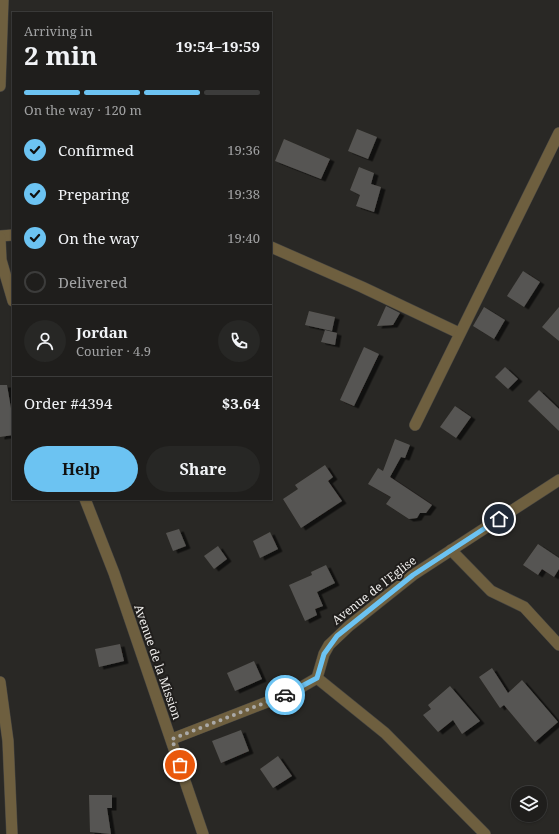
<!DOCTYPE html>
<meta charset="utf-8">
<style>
body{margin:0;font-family:"Noto Serif",serif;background:#272725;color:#f1f3f6;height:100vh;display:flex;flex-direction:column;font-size:15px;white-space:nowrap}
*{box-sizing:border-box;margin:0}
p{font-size:13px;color:#a1a2a3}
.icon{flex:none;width:22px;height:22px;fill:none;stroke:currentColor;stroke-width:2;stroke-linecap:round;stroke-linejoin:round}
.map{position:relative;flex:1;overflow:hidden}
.panel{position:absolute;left:12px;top:12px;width:260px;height:488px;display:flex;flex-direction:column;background:#1f1e1c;border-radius:0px;box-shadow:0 1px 3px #0004,0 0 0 1px #3c3c3b}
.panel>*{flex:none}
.tools{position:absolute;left:511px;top:786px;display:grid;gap:8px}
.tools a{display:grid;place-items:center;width:36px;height:36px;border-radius:50%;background:#1f1e1c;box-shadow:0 1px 3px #0004,0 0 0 1px #3c3c3b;font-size:20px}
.pin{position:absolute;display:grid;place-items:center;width:34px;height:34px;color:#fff;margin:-17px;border:2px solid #fff;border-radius:50%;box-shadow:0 1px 4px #0007}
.courier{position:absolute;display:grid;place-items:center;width:40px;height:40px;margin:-20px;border:3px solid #6cc3f2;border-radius:50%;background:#fff;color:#222;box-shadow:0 1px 5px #0007}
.overview em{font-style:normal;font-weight:700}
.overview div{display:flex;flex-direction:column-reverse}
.overview{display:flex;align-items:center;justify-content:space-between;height:68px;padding:0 12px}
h1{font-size:26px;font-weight:700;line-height:30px}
.bar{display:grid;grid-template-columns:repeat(4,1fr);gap:6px 4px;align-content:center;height:48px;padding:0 12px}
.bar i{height:5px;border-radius:3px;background:#3c3c3b}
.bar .on{background:#6cc3f2}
.bar p{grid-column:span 4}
.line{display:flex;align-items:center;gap:10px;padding:0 12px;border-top:1px solid #3c3c3b}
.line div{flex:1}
.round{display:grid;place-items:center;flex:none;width:42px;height:42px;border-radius:21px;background:#272725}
ol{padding:0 12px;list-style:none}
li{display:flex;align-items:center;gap:12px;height:44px}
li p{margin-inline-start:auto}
li .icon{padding:4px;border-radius:50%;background:#6cc3f2;color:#111;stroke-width:4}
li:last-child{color:#a1a2a3}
li i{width:22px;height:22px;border:2px solid #3c3c3b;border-radius:50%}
.button{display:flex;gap:8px;margin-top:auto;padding:8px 12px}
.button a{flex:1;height:46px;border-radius:24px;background:#6cc3f2;color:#111;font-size:16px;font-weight:700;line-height:46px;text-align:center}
.button a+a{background:#272725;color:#f1f3f6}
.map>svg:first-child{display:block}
.building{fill:#575552;filter:url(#shadow)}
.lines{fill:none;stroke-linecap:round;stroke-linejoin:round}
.minor-casing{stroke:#454441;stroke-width:12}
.minor{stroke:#6e5f3f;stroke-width:11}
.done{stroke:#aaa9a7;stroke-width:4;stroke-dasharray:0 7.2}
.route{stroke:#6cc3f2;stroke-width:5}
.labels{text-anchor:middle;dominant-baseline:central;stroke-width:4;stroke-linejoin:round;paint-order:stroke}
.street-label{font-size:12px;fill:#f0efed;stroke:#201e1c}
</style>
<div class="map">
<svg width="559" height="834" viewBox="0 0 559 834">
<defs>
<filter id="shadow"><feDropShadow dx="4.5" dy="2.5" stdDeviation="0" flood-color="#0009"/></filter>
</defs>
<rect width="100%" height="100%" fill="#292825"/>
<g class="building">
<polygon points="357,129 377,137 368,159 348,151"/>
<polygon points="284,139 330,159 321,179 275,161"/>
<polygon points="359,167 374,173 371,184 381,187 374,212 356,206 360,195 350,190"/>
<polygon points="523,271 540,282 524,307 507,296"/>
<polygon points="386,306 400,313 393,325 377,326"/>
<polygon points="484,307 505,320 494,339 473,326"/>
<polygon points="559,307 559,341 542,327"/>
<polygon points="309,311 335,317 332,331 305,325"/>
<polygon points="325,330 337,333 335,345 321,342"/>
<polygon points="364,347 379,354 354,406 340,400"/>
<polygon points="505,367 518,379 508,389 495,377"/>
<polygon points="0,385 7,385 13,420 13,435 0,437"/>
<polygon points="539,390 559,409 559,431 528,401"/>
<polygon points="455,406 471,417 456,438 440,427"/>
<polygon points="395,439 410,445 405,458 401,457 390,477 432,505 426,513 420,513 417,518 409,519 386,504 391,497 368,484 378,468 383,471"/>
<polygon points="325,465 333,477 328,481 342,501 301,528 283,499 298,489 295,485"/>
<polygon points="179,529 186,546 173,551 166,533"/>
<polygon points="270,532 278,549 260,558 253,541"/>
<polygon points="538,544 559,558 559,569 554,577 542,569 538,575 523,565"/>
<polygon points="218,546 227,559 214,569 204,556"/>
<polygon points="326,565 335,583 317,592 323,606 315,609 317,615 305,621 289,585 312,575 311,572"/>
<polygon points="120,644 124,661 99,667 95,649"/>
<polygon points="254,661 262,679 235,691 227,673"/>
<polygon points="492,668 508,693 522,680 558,722 535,742 504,705 500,708 479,677"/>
<polygon points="450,686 480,721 462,734 453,720 438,732 423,715 431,709 428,705"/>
<polygon points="241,730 249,751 221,763 212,741"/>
<polygon points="278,756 292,776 273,788 260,769"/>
<polygon points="89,795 112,795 112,808 107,808 111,834 90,832"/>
</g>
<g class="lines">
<defs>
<g id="minor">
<polyline points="0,86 3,0"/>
<polyline points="0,236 13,235"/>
<polyline points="0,238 1,260 13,301"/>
<polyline points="271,247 362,287 459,333"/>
<polyline points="415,425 559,133"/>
<polyline points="85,499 114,573 203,834"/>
<polyline points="451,550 491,591 524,607 559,645"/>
<polyline points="317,678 385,733 485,834"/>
<polyline points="0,682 8,741 12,834"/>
<polyline points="172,739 293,692 317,678 324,654 329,645 349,626 413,575 559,480"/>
</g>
</defs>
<use href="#minor" class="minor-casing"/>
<use href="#minor" class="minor"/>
</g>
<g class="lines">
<polyline class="done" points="180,765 172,739 285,695"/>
<polyline class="route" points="285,695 317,678 324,654 337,636 413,575 499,519"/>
</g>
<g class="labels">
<g class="street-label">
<text transform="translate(374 590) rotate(-38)">Avenue de l'Eglise</text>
<text transform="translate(158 662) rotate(71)">Avenue de la Mission</text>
</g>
</g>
</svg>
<div class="tools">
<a><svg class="icon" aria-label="layers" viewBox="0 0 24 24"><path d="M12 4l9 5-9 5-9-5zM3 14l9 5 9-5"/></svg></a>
</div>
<div class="pin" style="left:180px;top:765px;background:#ea580c"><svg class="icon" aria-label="bag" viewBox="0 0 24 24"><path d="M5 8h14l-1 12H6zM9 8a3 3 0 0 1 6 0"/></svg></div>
<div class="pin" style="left:499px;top:519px;background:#1f2937"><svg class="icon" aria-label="home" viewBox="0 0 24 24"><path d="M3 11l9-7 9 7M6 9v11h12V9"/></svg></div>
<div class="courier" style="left:285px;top:695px"><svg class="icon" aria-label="car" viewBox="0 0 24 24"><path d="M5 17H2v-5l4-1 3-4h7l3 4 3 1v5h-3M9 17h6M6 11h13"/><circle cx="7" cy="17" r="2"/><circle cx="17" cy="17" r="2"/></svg></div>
<section class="panel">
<div class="overview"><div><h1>2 min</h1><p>Arriving in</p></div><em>19:54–19:59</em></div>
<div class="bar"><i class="on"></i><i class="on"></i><i class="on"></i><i></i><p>On the way · 120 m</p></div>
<ol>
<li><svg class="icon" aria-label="check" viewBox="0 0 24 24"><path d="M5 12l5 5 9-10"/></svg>Confirmed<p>19:36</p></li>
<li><svg class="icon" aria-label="check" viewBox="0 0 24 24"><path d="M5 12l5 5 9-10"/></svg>Preparing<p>19:38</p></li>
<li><svg class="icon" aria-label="check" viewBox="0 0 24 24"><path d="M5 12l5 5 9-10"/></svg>On the way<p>19:40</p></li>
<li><i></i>Delivered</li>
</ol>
<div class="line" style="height:72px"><a class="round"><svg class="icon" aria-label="person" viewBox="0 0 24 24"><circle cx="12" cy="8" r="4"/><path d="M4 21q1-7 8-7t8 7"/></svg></a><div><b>Jordan</b><p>Courier · 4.9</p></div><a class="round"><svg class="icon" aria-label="phone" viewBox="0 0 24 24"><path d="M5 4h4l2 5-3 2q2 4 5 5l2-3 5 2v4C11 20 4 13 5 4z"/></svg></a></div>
<div class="line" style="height:52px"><div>Order #4394</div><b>$3.64</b></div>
<div class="button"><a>Help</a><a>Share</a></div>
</section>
</div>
